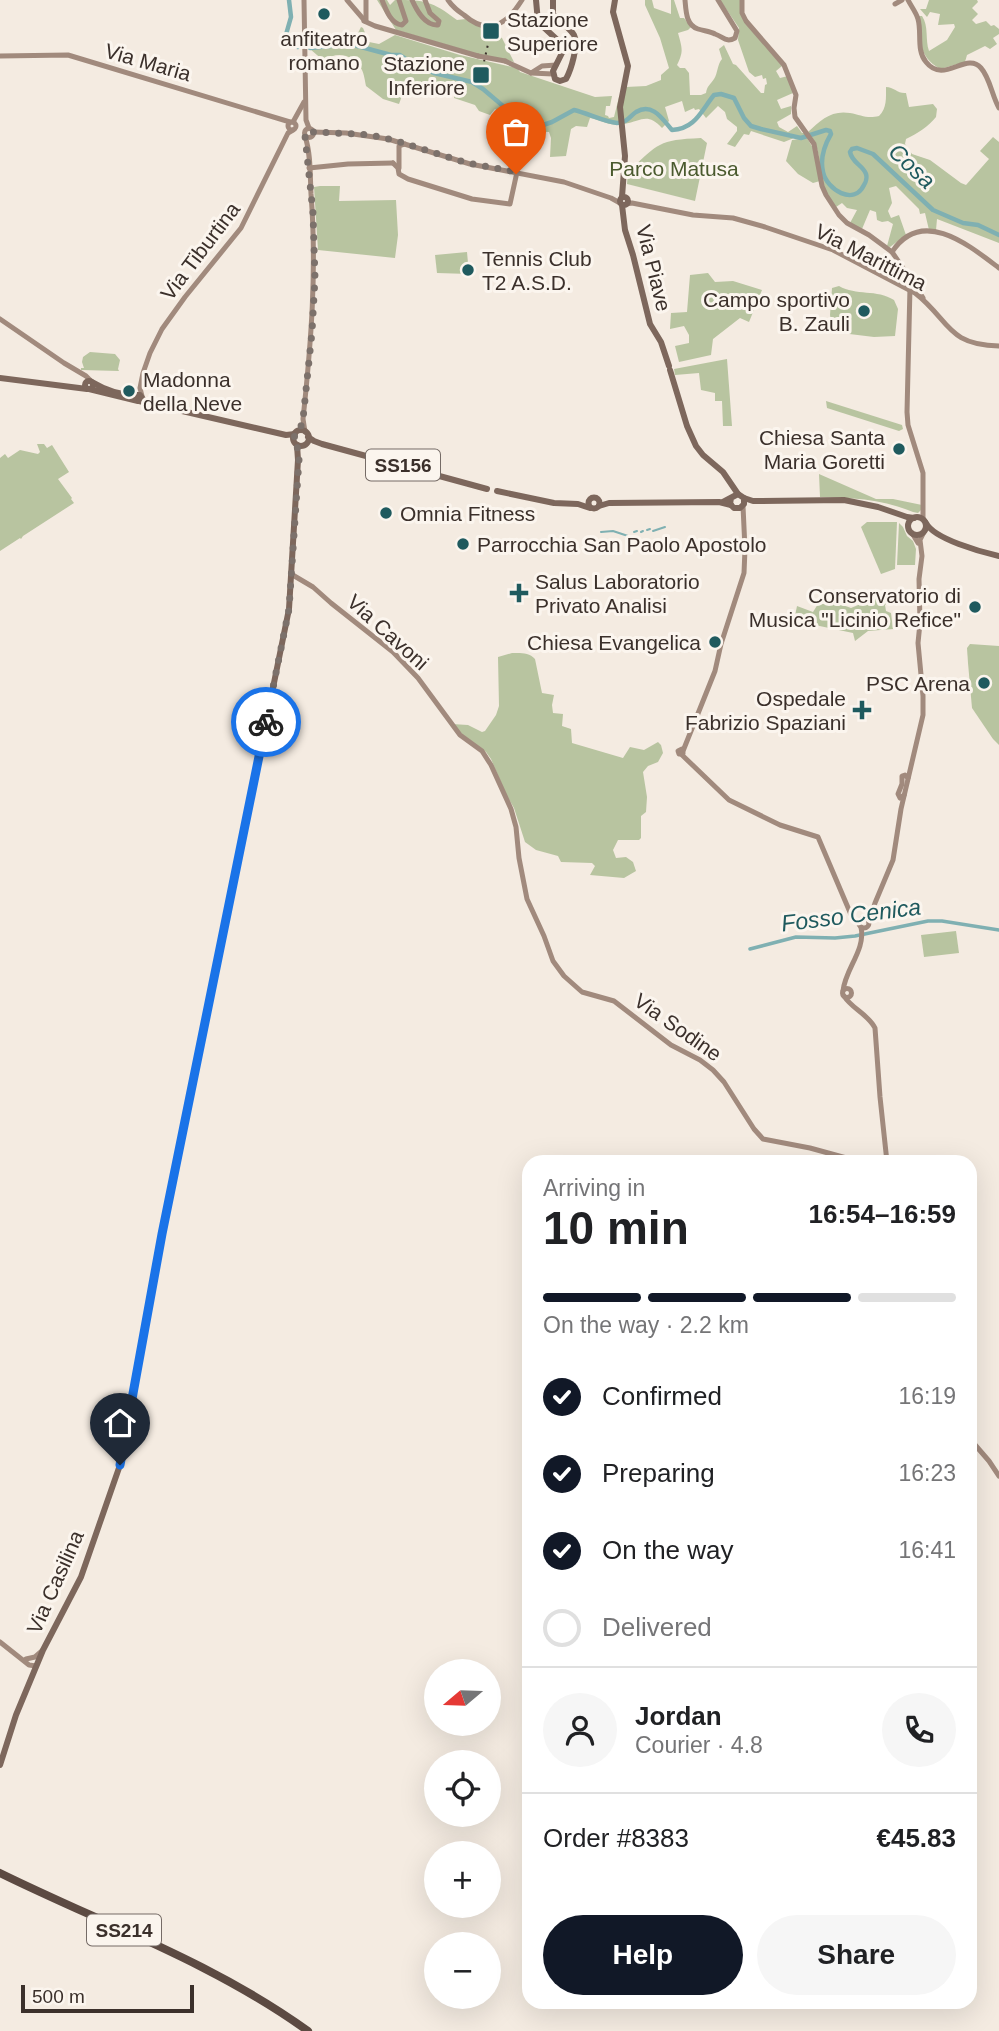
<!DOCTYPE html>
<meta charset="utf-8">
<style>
body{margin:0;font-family:Arial,sans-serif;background:#f6f6f6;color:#202124;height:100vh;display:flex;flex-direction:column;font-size:26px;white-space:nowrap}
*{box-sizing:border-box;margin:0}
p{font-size:23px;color:#757577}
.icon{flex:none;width:38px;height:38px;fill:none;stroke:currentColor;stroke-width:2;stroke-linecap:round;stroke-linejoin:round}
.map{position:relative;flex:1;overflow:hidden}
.panel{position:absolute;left:522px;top:1155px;width:455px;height:854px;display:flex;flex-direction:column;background:#fff;border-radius:21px;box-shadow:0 7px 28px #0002}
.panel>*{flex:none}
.needle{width:46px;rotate:251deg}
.buttons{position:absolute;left:424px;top:1659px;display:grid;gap:14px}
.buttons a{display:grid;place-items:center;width:77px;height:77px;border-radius:50%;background:#fff;box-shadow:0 7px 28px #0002;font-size:35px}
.scale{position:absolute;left:21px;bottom:18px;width:173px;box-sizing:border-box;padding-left:7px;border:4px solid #3b302b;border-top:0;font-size:19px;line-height:24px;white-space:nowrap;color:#3b302b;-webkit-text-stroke:5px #fbf5ee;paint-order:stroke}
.pin{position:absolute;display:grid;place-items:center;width:60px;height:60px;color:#fff;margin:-72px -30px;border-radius:50% 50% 50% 0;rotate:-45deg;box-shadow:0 0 7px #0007}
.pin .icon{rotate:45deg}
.courier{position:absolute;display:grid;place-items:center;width:70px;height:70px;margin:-35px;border:5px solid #1a73e8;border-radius:50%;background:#fff;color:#222;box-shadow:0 2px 9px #0007}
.overview em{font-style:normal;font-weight:800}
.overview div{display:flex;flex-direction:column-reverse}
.overview{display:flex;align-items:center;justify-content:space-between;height:119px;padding:0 21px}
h1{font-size:46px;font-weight:800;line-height:52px}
.bar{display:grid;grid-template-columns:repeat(4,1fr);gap:10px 7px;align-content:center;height:84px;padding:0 21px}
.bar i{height:9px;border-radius:5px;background:#e0e0e0}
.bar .on{background:#111827}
.bar p{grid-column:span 4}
.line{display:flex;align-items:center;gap:18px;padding:0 21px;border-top:2px solid #e0e0e0}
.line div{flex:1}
.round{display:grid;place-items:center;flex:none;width:74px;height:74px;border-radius:37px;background:#f6f6f6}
ol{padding:0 21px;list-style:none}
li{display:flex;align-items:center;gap:21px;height:77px}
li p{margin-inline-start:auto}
li .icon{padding:7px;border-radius:50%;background:#111827;color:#fff;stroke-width:4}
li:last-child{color:#757577}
li i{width:38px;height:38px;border:4px solid #e0e0e0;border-radius:50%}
.action{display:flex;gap:14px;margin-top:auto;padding:14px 21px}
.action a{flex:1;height:80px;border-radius:42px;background:#111827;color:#fff;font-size:28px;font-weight:800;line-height:80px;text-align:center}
.action a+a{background:#f6f6f6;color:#202124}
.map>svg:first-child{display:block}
.green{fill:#b8c4a0}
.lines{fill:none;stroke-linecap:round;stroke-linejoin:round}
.stream{stroke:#7fb0b2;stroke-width:2}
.canal{stroke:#7fb0b2;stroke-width:3.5}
.river{stroke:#7fb0b2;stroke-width:4.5}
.secondary{stroke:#a18a7d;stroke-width:5}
.primary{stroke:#7d675c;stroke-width:6}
.highway{stroke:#5c4a42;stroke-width:8}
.rail{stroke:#3b302b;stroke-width:2;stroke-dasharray:2 5;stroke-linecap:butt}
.secondary-bridge{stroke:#a18a7d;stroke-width:5}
.done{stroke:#7c716b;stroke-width:7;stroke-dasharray:0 12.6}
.route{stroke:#1a73e8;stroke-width:9}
.poi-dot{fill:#1f5a5e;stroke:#fbf5ee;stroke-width:2.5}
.labels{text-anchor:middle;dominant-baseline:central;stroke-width:6;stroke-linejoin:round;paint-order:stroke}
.shield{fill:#fbf5ee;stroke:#756b66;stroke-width:2}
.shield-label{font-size:19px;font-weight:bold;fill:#3b302b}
.poi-label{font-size:21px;fill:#3b302b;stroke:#fbf5ee;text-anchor:end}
.street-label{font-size:21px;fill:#3b302b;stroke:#fbf5ee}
.park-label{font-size:21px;fill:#4a5a2e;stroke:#fbf5ee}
.water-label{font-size:23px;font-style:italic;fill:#1f5a5e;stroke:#fbf5ee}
</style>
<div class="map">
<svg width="999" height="2031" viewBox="0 0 999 2031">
<rect width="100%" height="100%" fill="#f4ebe1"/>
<g class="green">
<path d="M377,0H387L390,5L395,0C425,0 432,1 457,20L466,19L489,31V33L502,38L514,62L478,54L396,30Z"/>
<path d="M645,0H652L654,8L671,14V0H674L680,18H684L691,27L688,30L678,33C682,48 684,51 677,65L680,68H685L689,73L690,95H701L706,93C707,86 710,85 714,79C718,73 717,65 722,59L719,49L724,45L733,64L736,65L761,93H764L765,85L767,84L766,78L763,79L762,75L755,77L749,72L738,40L739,28L720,0H740L742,17L782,66L776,71L780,78L788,76L793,93L777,100L781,109L791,106V114L777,122L779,127L788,132L797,126L802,133H804L813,148L820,181L813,183L798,174L786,161L792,140L799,139L794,138L784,142L751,131L749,135L744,134L735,147L727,144L737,131V127L727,119L725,112L718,106L706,118L699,109L695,110L694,108L685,112L682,101L665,107L669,121L662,128C647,112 642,121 624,124L622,107L626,87L646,86L661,80V75L669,68L660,38L645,5Z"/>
<path d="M929,0H977L978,2L972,8L978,14L972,20L976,24L986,21L991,26L994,25L999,29V34L993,38L997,44L990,49L985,46L967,55L965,62L940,69C917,55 921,40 918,16H922C929,26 925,40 929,51L947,40L955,27L954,24L938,25L940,14L930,12L927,17L920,9H926Z"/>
<path d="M361,27L363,28L369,42L379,44L395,35L460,55L517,68L520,72L595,97L612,96L610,106H606L605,115L608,116L609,118L614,117L619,97L620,124C608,126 601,120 590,118L587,127L576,126L571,129L566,156L550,157L551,138L549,132L526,131L495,109L490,115L479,111L475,105L454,98L455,92L429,86L427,93L415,84L403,93L399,104L383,99L366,86C365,81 364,74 362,70C354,55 337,50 324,61L310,49L309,40L357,35Z"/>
<path d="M886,87C894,87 898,94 906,93L909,107L933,104L937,109L936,117C928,127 918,133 906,139L905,144L912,154L930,160L961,183L966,185L989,159L980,151L993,137L999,142V243L937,219L936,230H929L925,213L920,214L919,209L896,186L889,188L892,203L888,211L891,218L899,215L906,235L890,247L887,246L893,224L888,221L882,222L877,220L876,212L870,210L862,229L850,223L857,210L847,208L842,203L836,207C832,201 826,194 824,187C817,168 823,148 808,132C821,120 831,110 850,113C861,115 867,119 879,116C887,108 886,98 886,87Z"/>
<path d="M701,138L707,143L695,201L627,184L628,172C659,143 658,140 701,138Z"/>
<polygon points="320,186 340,186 339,201 396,200 398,235 395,258 318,250 314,187"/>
<polygon points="467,252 469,274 437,273 435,255"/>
<polygon points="708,273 715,282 733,281 762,290 749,322 740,318 713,339 711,355 679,362 675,346 689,343 689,335 684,326 670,329 671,313 687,312 690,275"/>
<path d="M839,286C856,296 877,289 894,300L898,309L895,336L874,337L833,332L830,315L832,288Z"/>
<polygon points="90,352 115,354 120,360 118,369 119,371 81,370 81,368 84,368 82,362 83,357"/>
<polygon points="727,359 732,426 723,426 722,401 715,401 715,393 701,390 699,373 675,375 674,369"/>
<polygon points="826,401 902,425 903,429 899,431 827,408"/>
<polygon points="37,444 44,444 47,448 52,445 69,472 58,479 72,498 71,499 74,503 23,536 21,539 20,538 0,551 0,458 5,454 8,458 20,450 38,454 40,452"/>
<path d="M819,474L876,499H893L922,505V509L918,513L913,512C885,500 850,497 820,497Z"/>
<polygon points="867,522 897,522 895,569 881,574 861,527"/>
<polygon points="899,523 903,527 907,536 913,541 916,549 915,565 897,565"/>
<polygon points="894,590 891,600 885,605 886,611 891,613 893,629 868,631 855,641 853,633 810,624 807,619 795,616 797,606 813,612 818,604 840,604 851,608"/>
<polygon points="970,644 999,646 999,745 993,739 972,708 968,663 967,648"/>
<path d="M512,653C520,653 529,652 535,659L542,693L554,695L552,705L553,713L563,714L562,726L571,729L572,743L623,758L630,747L644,750L658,742L661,745L663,753L658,762L648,766L643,772L647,797L646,812L641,816V838L639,840H618L613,850L616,858L626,857L633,862L636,871L624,878L590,875L595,866L592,863L561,862L558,856L536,850L525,842L514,808L506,794L491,759L486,752L463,735L452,724L468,725L482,732L485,731L496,715L499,706L498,657Z"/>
<polygon points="956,931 959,953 924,957 921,935"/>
</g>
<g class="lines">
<g class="stream">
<polyline points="647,530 650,529"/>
<polyline points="653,531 665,527"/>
<polyline points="601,532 613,531 631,537"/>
<polyline points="634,532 637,531"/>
<polyline points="641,532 643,531"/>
</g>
<polyline class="canal" points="750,949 796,937 835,938 855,936 928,921 942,921 999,930"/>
<g class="river">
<polyline points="289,0 291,17 285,38 289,45 298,47"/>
<path d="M310,48L350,44L391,55H400L412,63L434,73L472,82L483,89L509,111L532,125L540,126L552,122L574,110C587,113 605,122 617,123C627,123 630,116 636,112C653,102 663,120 672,130C695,129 701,111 714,95L721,94L734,98L744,118L751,126L761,129L801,138L826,130L830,131L831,134C824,146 820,159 823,172C827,190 854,206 864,185C866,182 867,177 866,174C863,165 852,163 850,152L852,149L857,148L873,154L933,210L963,223L978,225L999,235"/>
</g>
<g class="secondary">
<polyline points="304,0 306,120 309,128"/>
<polyline points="347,0 365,21"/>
<path d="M382,0C386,10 391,24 402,25L406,21L399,0"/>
<path d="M412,0C417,11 425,26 438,25L439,21L430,13L425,0"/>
<path d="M448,0C452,6 458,11 464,15C489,37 507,24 522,0"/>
<path d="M685,0C686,11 686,25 698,29C704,31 710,31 715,34C724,37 726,43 735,38L737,31L718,0"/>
<polyline points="742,0 742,13 746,21 784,65 796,95 794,108 795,117 814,144 822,186 826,195 839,215 847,223 869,235 892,252 907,274 910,287 907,412 908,425 923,473 923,519"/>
<path d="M908,0C911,6 916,12 918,19C922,33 916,50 926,62C944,85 966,51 981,68C990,78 992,96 999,108"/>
<polyline points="895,4 902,0"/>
<polyline points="366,20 366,0"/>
<polyline points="364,21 375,26 478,56"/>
<polyline points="0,56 68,55 290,122"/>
<polyline points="505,61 531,73 553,74"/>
<polyline points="531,73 542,66 556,65"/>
<circle cx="292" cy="126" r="4"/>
<polyline points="293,122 304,102"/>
<circle cx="309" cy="133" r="4.5"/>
<polyline points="313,132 346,133 388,139 470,164 564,182 611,198 620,203"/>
<polyline points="393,163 398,168 399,174 408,179 472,199 510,204 517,172"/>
<polyline points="309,168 348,164 393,163"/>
<polyline points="399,168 399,146 405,144"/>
<path d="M626,204L632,203L693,215L733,218L765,227L833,250L915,293C950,320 946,345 999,346"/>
<path d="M892,252C922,206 970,246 999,268"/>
<polyline points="909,277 923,298"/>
<polyline points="0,319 64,363 86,376 91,381"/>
<polyline points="142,396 140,388 143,373 150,353 162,329 185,297 241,228 288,133 293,130"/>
<path d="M305,432L303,419C311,344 317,270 311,194C310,175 311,154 305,136"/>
<polyline points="912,533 918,543"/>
<polyline points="291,574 313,587 331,603 393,652 418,678 460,735 482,751 491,765 511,809 516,827 519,858 527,899 544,936 553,961 564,976 582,992 614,1001 671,1045 700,1060 713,1070 724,1082 754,1129 763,1139 810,1148 861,1162"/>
<polygon points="682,749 683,753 679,754 678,751"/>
<polyline points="683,751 715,671 721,644 744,573 745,549 743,506"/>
<polyline points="681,754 729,800 780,825 818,837 852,917 859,924"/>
<polyline points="904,795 900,798 898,794 902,784 902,776 905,775 908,778"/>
<circle cx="864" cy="923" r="5"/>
<polyline points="869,922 875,903 893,860 901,809 923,715 923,696 918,643 920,623 919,579 922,556 920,540 923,534"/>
<circle cx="847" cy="993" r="4.5"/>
<path d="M843,991C845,969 866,950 861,927"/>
<path d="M844,996C852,1009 868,1014 875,1028L880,1097L887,1162"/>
<polyline points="970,1439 989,1461 999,1476"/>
<polyline points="0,1642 29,1665 36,1666"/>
<polyline points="26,1659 35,1657 43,1650"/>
</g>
<g class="primary">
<path d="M536,0L538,22L565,47L553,71L555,79L560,81L566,79C571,70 579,44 574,35C569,27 559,21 553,14V0"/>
<polyline points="615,0 613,12 628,66 620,107 625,156 622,197"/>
<circle cx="624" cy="201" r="4"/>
<polyline points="622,205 625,230 633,255 650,324 661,342 669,366"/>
<polyline points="670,370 687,426 696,446 703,455 723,472 738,494"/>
<polyline points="0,378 87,389"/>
<circle cx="89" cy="385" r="4"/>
<path d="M89,389L138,401L143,399L140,395C122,396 107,391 92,382"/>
<polyline points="139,401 286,435 295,434"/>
<circle cx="301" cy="438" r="8"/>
<polyline points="308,437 314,441 322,444 487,489"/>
<polyline points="497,491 554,503 578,504 590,508"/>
<circle cx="594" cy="503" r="5.5"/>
<polyline points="744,498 753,501 844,500 878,507 907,517 914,518"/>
<polyline points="723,502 738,494 744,498 744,504 740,508 734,508 730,504 731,498"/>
<polyline points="599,506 609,503 719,502 731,505"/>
<circle cx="917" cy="526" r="9"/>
<path d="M926,523C934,539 981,552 999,556"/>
<polyline points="0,1765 16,1715 43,1650 81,1577 120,1465 162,1234 289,609 298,460 297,445"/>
</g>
<path class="highway" d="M0,1873C104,1924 214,1963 308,2031"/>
<polyline class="rail" points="481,75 491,31"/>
<polyline class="secondary-bridge" points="478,56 505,61"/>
</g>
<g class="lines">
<polyline class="done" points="266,722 289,609 299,460 298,449 293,439 301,426 303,419 312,332 315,278 313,213 305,136 310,137 313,132 319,132 371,135 397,141 467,163 517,172 516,174"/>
<polyline class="route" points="120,1465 162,1234 266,722"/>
</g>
<g class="poi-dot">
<circle cx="324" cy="14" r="7"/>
<rect x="482" y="22" width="18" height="18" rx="3.5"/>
<rect x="472" y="66" width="18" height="18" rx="3.5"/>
<circle cx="468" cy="270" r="7"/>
<circle cx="864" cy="311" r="7"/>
<circle cx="129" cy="391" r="7"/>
<circle cx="899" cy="449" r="7"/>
<circle cx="386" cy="513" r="7"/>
<circle cx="463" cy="544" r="7"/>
<path d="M515.5 582.5h7v7h7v7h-7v7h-7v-7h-7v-7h7z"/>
<circle cx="975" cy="607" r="7"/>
<circle cx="715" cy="642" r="7"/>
<circle cx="984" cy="683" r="7"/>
<path d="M858.5 699.5h7v7h7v7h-7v7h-7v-7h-7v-7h7z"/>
</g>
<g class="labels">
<g class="shield">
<rect x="366" y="449.5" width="74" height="31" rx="5"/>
<rect x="87" y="1914.5" width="74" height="31" rx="5"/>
</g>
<g class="shield-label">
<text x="403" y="465">SS156</text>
<text x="124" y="1930">SS214</text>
</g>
<g class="poi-label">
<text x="507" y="19" text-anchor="start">Stazione<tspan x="507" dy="24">Superiore</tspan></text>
<text x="324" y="38" text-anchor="middle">anfiteatro<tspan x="324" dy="24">romano</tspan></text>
<text x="465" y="63">Stazione<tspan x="465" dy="24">Inferiore</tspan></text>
<text x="482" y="258" text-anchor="start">Tennis Club<tspan x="482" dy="24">T2 A.S.D.</tspan></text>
<text x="850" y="299">Campo sportivo<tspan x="850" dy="24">B. Zauli</tspan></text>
<text x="143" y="379" text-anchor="start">Madonna<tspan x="143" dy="24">della Neve</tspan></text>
<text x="885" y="437">Chiesa Santa<tspan x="885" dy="24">Maria Goretti</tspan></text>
<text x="400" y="513" text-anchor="start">Omnia Fitness</text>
<text x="477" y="544" text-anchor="start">Parrocchia San Paolo Apostolo</text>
<text x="535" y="581" text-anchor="start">Salus Laboratorio<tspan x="535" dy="24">Privato Analisi</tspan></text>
<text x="961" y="595">Conservatorio di<tspan x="961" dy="24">Musica "Licinio Refice"</tspan></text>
<text x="701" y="642">Chiesa Evangelica</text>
<text x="970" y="683">PSC Arena</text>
<text x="846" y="698">Ospedale<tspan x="846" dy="24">Fabrizio Spaziani</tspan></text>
</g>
<g class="street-label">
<text transform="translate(148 62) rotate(16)">Via Maria</text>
<text transform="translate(200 251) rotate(-53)">Via Tiburtina</text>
<text transform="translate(871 257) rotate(27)">Via Marittima</text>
<text transform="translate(654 268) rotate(76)">Via Piave</text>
<text transform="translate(388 632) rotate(42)">Via Cavoni</text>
<text transform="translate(678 1027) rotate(35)">Via Sodine</text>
<text transform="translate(55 1582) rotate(-66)">Via Casilina</text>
</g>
<g class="park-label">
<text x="674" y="168">Parco Matusa</text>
</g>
<g class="water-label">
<text transform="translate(912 166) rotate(43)">Cosa</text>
<text transform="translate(851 915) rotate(-7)">Fosso Cenica</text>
</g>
</g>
</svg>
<div class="buttons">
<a><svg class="needle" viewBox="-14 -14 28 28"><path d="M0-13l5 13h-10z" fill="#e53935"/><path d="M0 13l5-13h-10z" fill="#757577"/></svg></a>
<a><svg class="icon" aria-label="locate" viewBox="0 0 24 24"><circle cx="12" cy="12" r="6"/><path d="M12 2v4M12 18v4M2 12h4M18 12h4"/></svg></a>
<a>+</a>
<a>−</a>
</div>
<div class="scale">500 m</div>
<div class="pin" style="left:516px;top:174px;background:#ea580c"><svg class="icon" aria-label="bag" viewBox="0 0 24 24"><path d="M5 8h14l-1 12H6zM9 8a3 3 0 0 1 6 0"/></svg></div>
<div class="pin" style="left:120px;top:1465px;background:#1f2937"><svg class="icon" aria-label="home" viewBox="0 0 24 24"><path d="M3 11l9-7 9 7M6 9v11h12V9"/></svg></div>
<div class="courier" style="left:266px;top:722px"><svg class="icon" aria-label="bike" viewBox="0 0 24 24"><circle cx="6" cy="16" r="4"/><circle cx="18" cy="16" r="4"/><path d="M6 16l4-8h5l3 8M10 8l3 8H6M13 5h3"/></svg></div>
<section class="panel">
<div class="overview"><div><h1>10 min</h1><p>Arriving in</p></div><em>16:54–16:59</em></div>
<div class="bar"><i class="on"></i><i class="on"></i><i class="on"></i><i></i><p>On the way · 2.2 km</p></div>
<ol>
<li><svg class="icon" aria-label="check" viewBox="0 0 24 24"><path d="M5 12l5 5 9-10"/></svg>Confirmed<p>16:19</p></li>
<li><svg class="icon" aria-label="check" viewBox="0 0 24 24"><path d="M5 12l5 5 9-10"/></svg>Preparing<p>16:23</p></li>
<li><svg class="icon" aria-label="check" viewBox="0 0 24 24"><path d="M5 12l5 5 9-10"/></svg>On the way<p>16:41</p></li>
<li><i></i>Delivered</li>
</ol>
<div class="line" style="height:126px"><a class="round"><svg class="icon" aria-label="person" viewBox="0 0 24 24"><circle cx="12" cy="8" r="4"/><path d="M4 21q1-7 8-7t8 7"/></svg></a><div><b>Jordan</b><p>Courier · 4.8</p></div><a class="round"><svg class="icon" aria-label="phone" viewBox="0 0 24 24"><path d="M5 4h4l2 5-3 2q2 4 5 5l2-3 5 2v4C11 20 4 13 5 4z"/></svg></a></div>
<div class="line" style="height:91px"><div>Order #8383</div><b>€45.83</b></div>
<div class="action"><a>Help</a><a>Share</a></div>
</section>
</div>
